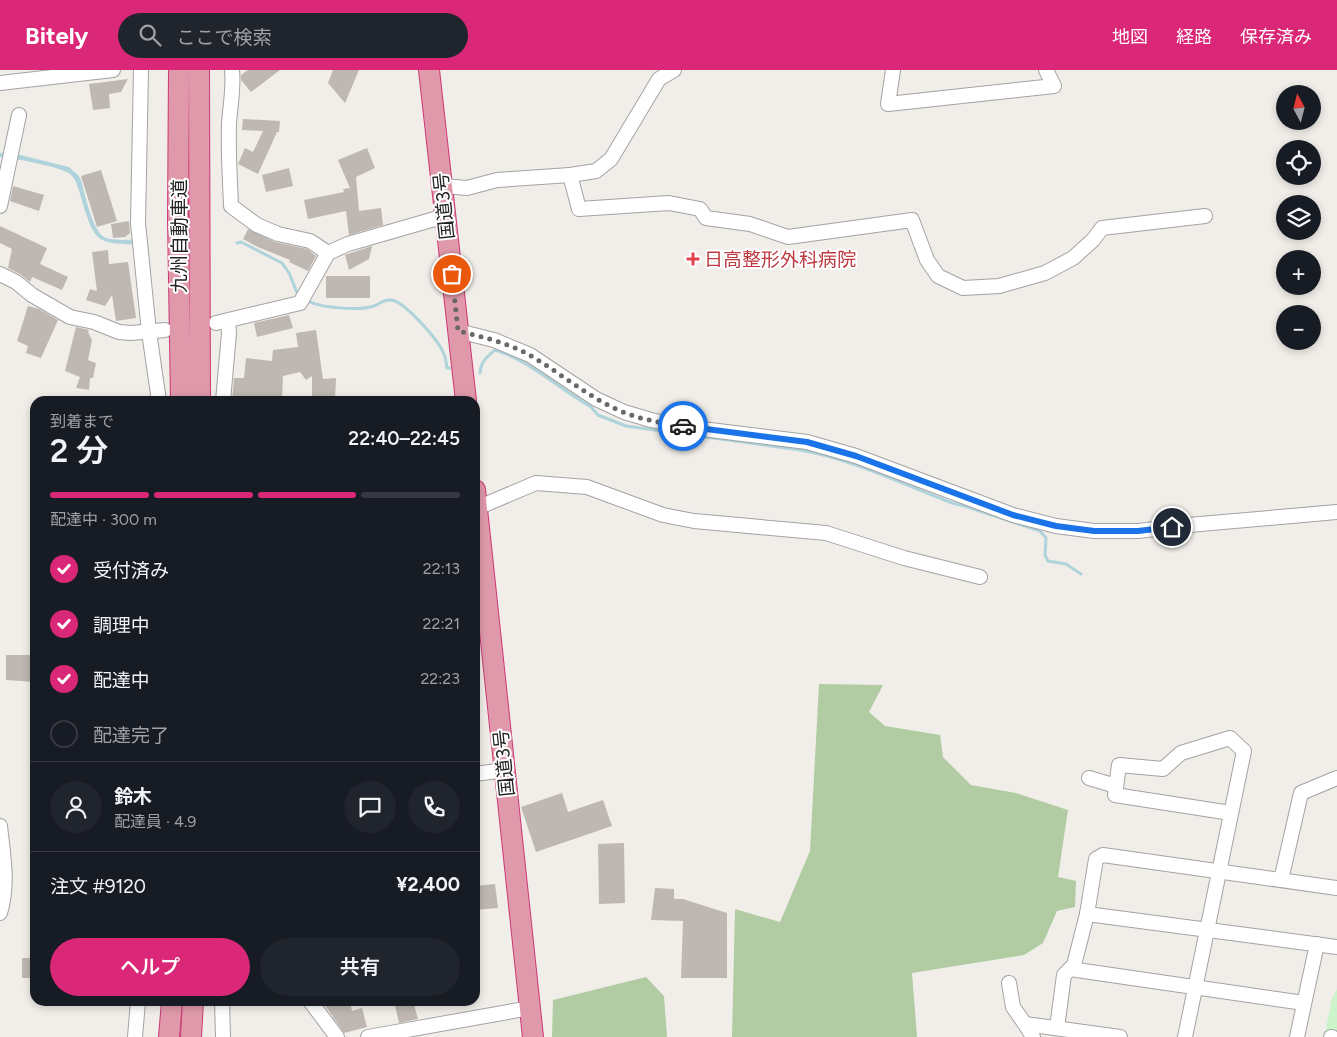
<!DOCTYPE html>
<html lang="ja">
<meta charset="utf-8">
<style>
body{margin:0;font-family:Figtree,"Noto Sans JP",sans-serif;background:#20242c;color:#f1f3f6;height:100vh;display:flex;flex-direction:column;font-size:19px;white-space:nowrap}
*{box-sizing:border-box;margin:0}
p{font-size:16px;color:#9ea1a6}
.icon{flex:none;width:28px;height:28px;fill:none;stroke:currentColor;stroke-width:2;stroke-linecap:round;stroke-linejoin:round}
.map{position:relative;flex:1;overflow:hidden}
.sheet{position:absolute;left:30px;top:326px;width:450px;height:610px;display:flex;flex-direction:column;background:#171b24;border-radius:15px;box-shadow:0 2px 8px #0003}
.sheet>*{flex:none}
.needle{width:32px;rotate:353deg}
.controls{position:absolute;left:1276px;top:15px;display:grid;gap:10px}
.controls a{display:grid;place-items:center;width:45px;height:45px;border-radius:50%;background:#171b24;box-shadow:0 2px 8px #0003;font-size:25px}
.pin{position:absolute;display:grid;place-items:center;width:42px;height:42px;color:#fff;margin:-21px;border:2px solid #fff;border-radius:50%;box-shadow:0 1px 5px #0007}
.courier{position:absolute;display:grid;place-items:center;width:50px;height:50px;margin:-25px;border:4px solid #1a73e8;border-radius:50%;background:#fff;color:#222;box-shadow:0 1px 6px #0007}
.headline em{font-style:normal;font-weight:600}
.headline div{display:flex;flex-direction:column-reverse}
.headline{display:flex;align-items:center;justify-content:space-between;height:85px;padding:0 20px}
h1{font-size:32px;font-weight:600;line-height:38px}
.bar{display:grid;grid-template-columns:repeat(4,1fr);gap:8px 5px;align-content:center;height:60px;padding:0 20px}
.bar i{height:6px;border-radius:4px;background:#363941}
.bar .selected{background:#db2777}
.bar p{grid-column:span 4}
.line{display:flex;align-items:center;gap:12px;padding:0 20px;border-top:1px solid #363941}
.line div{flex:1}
.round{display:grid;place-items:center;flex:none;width:52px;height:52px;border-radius:26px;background:#20242c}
ol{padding:0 20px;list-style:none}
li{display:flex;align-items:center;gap:15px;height:55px}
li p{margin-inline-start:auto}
li .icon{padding:5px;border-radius:50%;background:#db2777;color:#fff;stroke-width:4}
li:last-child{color:#9ea1a6}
li i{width:28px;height:28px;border:2px solid #363941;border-radius:50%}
.cta{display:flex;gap:10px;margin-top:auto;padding:10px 20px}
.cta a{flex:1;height:58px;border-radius:30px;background:#db2777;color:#fff;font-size:20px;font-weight:600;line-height:58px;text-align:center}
.cta a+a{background:#20242c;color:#f1f3f6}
header{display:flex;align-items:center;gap:30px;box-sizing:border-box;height:70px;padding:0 25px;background:#db2777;color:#fff}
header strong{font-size:24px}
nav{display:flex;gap:28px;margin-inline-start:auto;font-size:18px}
.search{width:350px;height:45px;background:#20242c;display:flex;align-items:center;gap:12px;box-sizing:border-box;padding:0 18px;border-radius:28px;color:#9ea1a6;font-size:19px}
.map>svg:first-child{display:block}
.forest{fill:#b1cca2}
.park{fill:#ccf5cc}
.water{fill:#aed3da}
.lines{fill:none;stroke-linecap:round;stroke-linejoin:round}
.stream{stroke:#aed3da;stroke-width:3}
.building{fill:#beb7b2}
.minor-casing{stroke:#a3a3a3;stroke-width:16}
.highway-casing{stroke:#cc3975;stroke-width:22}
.minor{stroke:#fff;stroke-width:14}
.highway{stroke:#e099ab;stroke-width:20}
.done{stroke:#6a6968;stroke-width:5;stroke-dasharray:0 9}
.route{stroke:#1a73e8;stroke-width:6}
.health-dot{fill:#e0444e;stroke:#fff;stroke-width:2}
.labels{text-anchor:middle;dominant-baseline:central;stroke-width:4;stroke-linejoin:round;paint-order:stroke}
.street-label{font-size:19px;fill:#222;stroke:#fff}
.health-label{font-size:19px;fill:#be3a42;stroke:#fff;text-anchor:start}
</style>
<header>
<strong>Bitely</strong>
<div class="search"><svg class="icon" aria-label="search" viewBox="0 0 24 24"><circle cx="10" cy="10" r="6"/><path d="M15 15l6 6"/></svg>ここで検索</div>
<nav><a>地図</a><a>経路</a><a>保存済み</a></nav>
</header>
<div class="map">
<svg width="1337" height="967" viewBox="0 0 1337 967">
<rect width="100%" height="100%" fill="#f1eee9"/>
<g class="forest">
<polygon points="819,614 883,615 869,642 885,656 940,665 943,687 971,715 1016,723 1068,740 1058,807 1076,811 1075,837 1057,841 1043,873 1024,885 912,903 917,967 732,967 735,839 780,852 810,781"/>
<polygon points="646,907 664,926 667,967 552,967 553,930"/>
</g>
<polygon class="park" points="1337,919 1337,967 1324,967 1332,928"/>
<path class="water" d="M8,82L69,97L78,105L81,110C85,125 92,159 104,167C113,172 136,169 146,169L147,174C95,175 95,174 80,124C78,117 76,109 70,104C62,97 19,90 6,87H0V83Z"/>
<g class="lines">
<g class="stream">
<polyline points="237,173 241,172 282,193 289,203 298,225 300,227"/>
<path d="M306,230C319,238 359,241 374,236C380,234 383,229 391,230C404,231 436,268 442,280C446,286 446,292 447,298H450"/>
<path d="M480,303C481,291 486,288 495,280C531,291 559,319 591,337L598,345L626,356L800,380C852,389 902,414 952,433L964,436L1040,461L1046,468L1045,485L1048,491L1066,494L1081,504"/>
</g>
</g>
<g class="building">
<polygon points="248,0 280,0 251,22 241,10 241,5"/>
<polygon points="333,0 359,0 345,33 328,13"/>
<polygon points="128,9 121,22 109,24 110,38 93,40 89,14"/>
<polygon points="243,49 280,51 279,62 277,62 258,104 238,94 245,78 253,82 263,61 242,60"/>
<polygon points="367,78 375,98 356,107 359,141 381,138 383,155 349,165 346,141 308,149 304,130 344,122 343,119 350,118 338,90"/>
<polygon points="289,98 293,116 266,122 262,105"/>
<polygon points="101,100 117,151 97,157 81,106"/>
<polygon points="13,116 44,125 39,141 10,131"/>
<polygon points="129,151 130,163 125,167 113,168 111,154"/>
<polygon points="0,156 47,178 40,194 68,207 62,220 32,207 30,212 20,204 8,198 12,179 0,173"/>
<polygon points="248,159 275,172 307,179 316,186 308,201 289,192 290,190 258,177 243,169"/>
<polygon points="372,176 369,189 349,200 345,185"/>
<polygon points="108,180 109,194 128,192 136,248 116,251 112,225 105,236 86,230 90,219 97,221 92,182"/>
<rect x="326" y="206" width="44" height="22"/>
<polygon points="28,236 39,239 58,250 41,288 26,283 28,276 17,271"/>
<polygon points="289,245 293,258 257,267 254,253"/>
<polygon points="76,257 89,260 88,262 92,270 88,290 96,293 93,308 90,308 89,320 76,318 80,307 65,301"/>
<polygon points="316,260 323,309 336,308 335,331 312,331 312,306 306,310 300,302 283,306 282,331 232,331 234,308 244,308 246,288 272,291 273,280 298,277 296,263"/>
<polygon points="6,585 35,585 35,612 6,610"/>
<polygon points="562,723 568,742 603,730 612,756 536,782 521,737"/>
<polygon points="624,773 625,833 599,834 598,774"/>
<polygon points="495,814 498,838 475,840 475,816"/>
<polygon points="655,818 674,819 674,829 683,829 727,843 727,908 681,908 683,851 651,850"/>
<rect x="22" y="888" width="13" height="20"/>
<polygon points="322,931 350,931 352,941 362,938 367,957 344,963"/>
<polygon points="394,931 413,931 418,949 399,953"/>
</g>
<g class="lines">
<defs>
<g id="minor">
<polyline points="141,0 138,153 149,262 159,331"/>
<path d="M232,0C234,18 230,36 229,54C228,82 230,108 231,136L257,155L278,164L310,171L328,183"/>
<polyline points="893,0 888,34 1054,16 1046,0"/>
<polyline points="0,13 113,0"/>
<polyline points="570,105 596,101 611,89 659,9 674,0"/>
<polyline points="443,116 467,118 497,110 570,105 579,139 669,133 700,139 706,148 750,154 788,167 912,150 927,190 938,206 963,218 999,216 1045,203 1073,188 1093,170 1102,158 1205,146"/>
<polyline points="0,136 19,45"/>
<polyline points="0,204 16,212 32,225 70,247 94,252 119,262 131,263 165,260"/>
<polyline points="216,253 300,233 328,183 348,174 445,146"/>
<polyline points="458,261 494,270 530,285 596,329 624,342 651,350 686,357 807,372 856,386 1013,445 1056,456 1094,461 1138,461 1189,455 1337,442"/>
<polyline points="223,331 229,263 228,251"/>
<polyline points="477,438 536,413 587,417 663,445 694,451 826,463 904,488 980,507"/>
<polyline points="475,704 505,700"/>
<polyline points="1089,708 1116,716"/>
<path d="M0,756C3,784 9,814 0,843"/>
<polyline points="1281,810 1301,723 1337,708"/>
<polyline points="1087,844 1337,877"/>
<polyline points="1070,899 1304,933"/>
<polyline points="1009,913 1013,937 1025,954 1033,967"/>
<polyline points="222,931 223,967"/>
<polyline points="310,931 337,967"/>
<polyline points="1025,954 1120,967"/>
<polyline points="1057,958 1064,905 1074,895 1087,844 1096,789 1103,785 1337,818"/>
<polyline points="135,967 138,931"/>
<polyline points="368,967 530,938"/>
<path d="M1185,967C1204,871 1224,776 1244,681L1230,668L1181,683L1163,699L1119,695L1115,725L1231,743"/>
<polyline points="1297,967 1317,874"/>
<polyline points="1331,967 1332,967"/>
</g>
<g id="highway">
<polyline points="179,0 178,149 181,331"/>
<polyline points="199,0 200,331"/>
<polyline points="429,0 466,331"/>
<polyline points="475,420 533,967"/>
<polyline points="169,967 172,931"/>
<polyline points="191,967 193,931"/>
</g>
</defs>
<use href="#minor" class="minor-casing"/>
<use href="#highway" class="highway-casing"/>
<use href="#minor" class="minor"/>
<use href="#highway" class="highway"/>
</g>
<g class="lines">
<path class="done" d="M452,204L458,261C483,267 509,273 531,286C562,304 589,328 623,342C642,350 663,353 683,356"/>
<polyline class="route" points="683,356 807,372 856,386 1013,445 1056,456 1094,461 1138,461 1172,457"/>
</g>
<path class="health-dot" d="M690.5 181.5h5v5h5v5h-5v5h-5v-5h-5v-5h5z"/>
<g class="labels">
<g class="street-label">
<text transform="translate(444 136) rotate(-96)">国道3号</text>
<text transform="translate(179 166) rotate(-90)">九州自動車道</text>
<text transform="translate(504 693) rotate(-96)">国道3号</text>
</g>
<g class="health-label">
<text x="704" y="189">日高整形外科病院</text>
</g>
</g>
</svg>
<div class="controls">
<a><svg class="needle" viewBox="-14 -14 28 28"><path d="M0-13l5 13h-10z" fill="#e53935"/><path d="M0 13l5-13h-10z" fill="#9ea1a6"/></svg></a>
<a><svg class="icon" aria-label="locate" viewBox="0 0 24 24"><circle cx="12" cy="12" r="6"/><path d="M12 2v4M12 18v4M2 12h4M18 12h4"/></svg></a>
<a><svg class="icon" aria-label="layers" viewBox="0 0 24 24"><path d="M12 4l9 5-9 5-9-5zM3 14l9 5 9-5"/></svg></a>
<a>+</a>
<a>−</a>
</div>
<div class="pin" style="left:452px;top:204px;background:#ea580c"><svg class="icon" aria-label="bag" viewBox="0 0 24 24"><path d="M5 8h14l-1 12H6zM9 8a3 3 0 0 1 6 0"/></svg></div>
<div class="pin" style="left:1172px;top:457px;background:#1f2937"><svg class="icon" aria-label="home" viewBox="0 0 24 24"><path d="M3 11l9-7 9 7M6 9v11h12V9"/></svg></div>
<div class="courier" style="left:683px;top:356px"><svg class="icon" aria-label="car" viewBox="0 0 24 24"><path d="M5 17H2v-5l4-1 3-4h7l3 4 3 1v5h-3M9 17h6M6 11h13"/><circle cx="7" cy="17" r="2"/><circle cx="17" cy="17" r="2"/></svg></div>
<section class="sheet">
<div class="headline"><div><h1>2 分</h1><p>到着まで</p></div><em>22:40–22:45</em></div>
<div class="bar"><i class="selected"></i><i class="selected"></i><i class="selected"></i><i></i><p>配達中 · 300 m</p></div>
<ol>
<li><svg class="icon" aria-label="check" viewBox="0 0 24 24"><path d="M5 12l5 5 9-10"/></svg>受付済み<p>22:13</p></li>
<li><svg class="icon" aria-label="check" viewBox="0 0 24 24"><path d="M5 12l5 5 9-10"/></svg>調理中<p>22:21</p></li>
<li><svg class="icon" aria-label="check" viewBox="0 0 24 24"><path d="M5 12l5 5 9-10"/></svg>配達中<p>22:23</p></li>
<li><i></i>配達完了</li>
</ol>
<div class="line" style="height:90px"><a class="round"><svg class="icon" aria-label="person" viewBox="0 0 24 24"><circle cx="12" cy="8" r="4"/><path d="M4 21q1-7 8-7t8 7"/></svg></a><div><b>鈴木</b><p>配達員 · 4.9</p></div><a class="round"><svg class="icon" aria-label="chat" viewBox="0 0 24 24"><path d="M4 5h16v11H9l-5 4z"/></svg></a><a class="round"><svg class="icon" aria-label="phone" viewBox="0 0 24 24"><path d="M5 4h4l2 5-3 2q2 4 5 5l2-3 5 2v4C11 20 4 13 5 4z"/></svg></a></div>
<div class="line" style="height:65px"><div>注文 #9120</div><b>¥2,400</b></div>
<div class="cta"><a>ヘルプ</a><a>共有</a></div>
</section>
</div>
